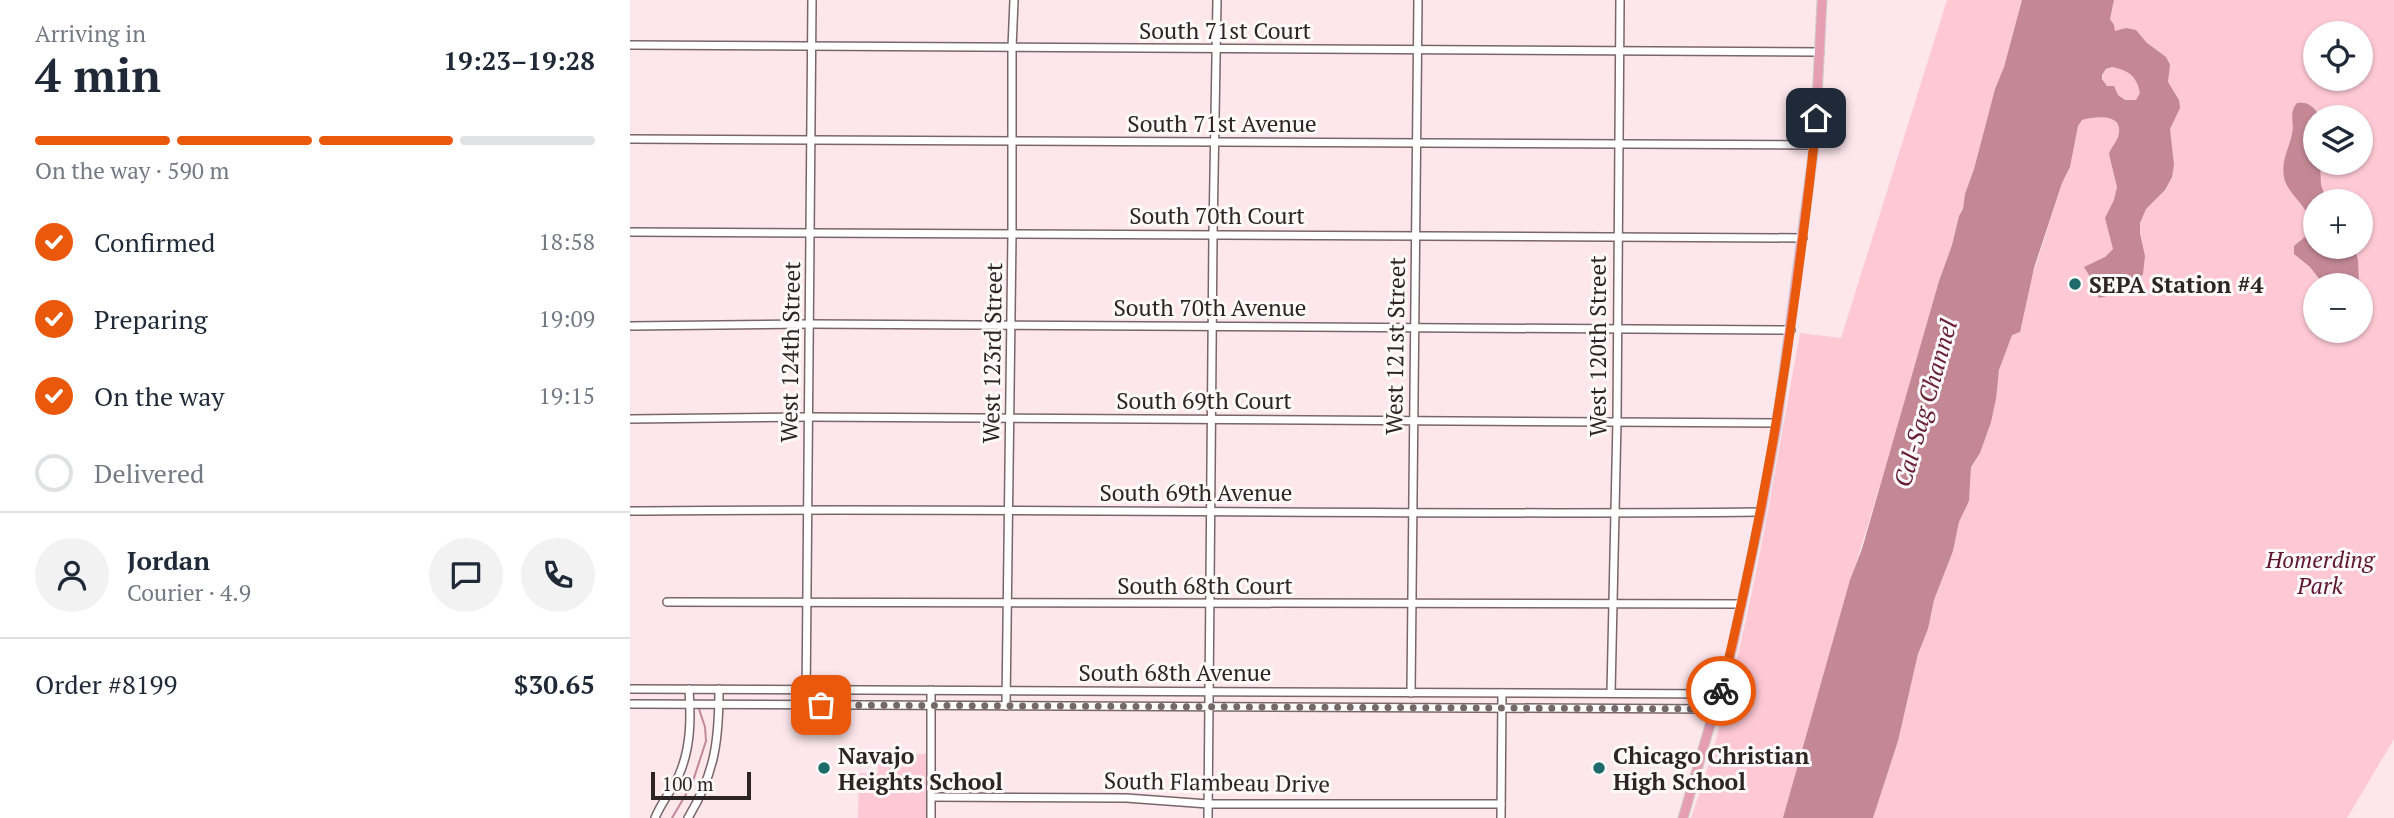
<!DOCTYPE html>
<meta charset="utf-8">
<style>
body{margin:0;font-family:"PT Serif",serif;background:#f2f2f3;color:#1f2937;height:100vh;display:flex;flex-direction:column;font-size:26px;white-space:nowrap}
*{box-sizing:border-box;margin:0}
p{font-size:23px;color:#747a83}
.icon{flex:none;width:38px;height:38px;fill:none;stroke:currentColor;stroke-width:2;stroke-linecap:round;stroke-linejoin:round}
.map{position:relative;flex:1;overflow:hidden}
.panel{display:flex;flex-direction:column;background:#fff;width:630px}
.panel>*{flex:none}
.controls{position:absolute;left:1673px;top:21px;display:grid;gap:14px}
.controls a{display:grid;place-items:center;width:70px;height:70px;border-radius:50%;background:#fff;box-shadow:0 2px 5px #0004;font-size:35px}
.scale{position:absolute;left:21px;bottom:18px;width:100px;box-sizing:border-box;padding-left:7px;border:4px solid #2c2425;border-top:0;font-size:19px;line-height:24px;white-space:nowrap;color:#2c2425;-webkit-text-stroke:5px #fef9fa;paint-order:stroke}
.pin{position:absolute;display:grid;place-items:center;width:60px;height:60px;color:#fff;margin:-30px;border-radius:14px;box-shadow:0 4px 10px #0006}
.courier{position:absolute;display:grid;place-items:center;width:70px;height:70px;margin:-35px;border:5px solid #ea580c;border-radius:50%;background:#fff;color:#222;box-shadow:0 2px 9px #0007}
.head em{font-style:normal;font-weight:800}
.head div{display:flex;flex-direction:column-reverse}
.head{display:flex;align-items:center;justify-content:space-between;height:119px;padding:0 35px}
h1{font-size:46px;font-weight:800;line-height:52px}
.bar{display:grid;grid-template-columns:repeat(4,1fr);gap:10px 7px;align-content:center;height:84px;padding:0 35px}
.bar i{height:9px;border-radius:5px;background:#e0e1e3}
.bar .active{background:#ea580c}
.bar p{grid-column:span 4}
.line{display:flex;align-items:center;gap:18px;padding:0 35px;border-top:2px solid #e0e1e3}
.line div{flex:1}
.round{display:grid;place-items:center;flex:none;width:74px;height:74px;border-radius:37px;background:#f2f2f3}
ol{padding:0 35px;list-style:none}
li{display:flex;align-items:center;gap:21px;height:77px}
li p{margin-inline-start:auto}
li .icon{padding:7px;border-radius:50%;background:#ea580c;color:#fff;stroke-width:4}
li:last-child{color:#747a83}
li i{width:38px;height:38px;border:4px solid #e0e1e3;border-radius:50%}
main{display:flex;flex:1;min-height:0}
.map>svg:first-child{display:block}
.green{fill:#fec9d5;fill-rule:evenodd}
.water{fill:#c38796;fill-rule:evenodd}
.lines{fill:none;stroke-linecap:round;stroke-linejoin:round}
.stream{stroke:#c38796;stroke-width:2}
.minor-casing{stroke:#78666a;stroke-width:10}
.major-casing{stroke:#d1cfcf;stroke-width:11}
.minor{stroke:#fff;stroke-width:7}
.major{stroke:#e69eb5;stroke-width:9}
.done{stroke:#75686b;stroke-width:7;stroke-dasharray:0 12.6}
.route{stroke:#ea580c;stroke-width:9}
.poi-dot{fill:#1f6b6b;stroke:#fef9fa;stroke-width:2.5}
.labels{text-anchor:middle;dominant-baseline:central;stroke-width:6;stroke-linejoin:round;paint-order:stroke}
.street-label{font-size:23px;fill:#2c2425;stroke:#fef9fa}
.poi-label{font-size:23px;font-weight:bold;fill:#2c2425;stroke:#fef9fa;text-anchor:start}
.park-label{font-size:23px;font-style:italic;fill:#5f1731;stroke:#fef9fa}
.water-label{font-size:24px;font-style:italic;fill:#682038;stroke:#fef9fa}
</style>
<main>
<section class="panel">
<div class="head"><div><h1>4 min</h1><p>Arriving in</p></div><em>19:23–19:28</em></div>
<div class="bar"><i class="active"></i><i class="active"></i><i class="active"></i><i></i><p>On the way · 590 m</p></div>
<ol>
<li><svg class="icon" aria-label="check" viewBox="0 0 24 24"><path d="M5 12l5 5 9-10"/></svg>Confirmed<p>18:58</p></li>
<li><svg class="icon" aria-label="check" viewBox="0 0 24 24"><path d="M5 12l5 5 9-10"/></svg>Preparing<p>19:09</p></li>
<li><svg class="icon" aria-label="check" viewBox="0 0 24 24"><path d="M5 12l5 5 9-10"/></svg>On the way<p>19:15</p></li>
<li><i></i>Delivered</li>
</ol>
<div class="line" style="height:126px"><a class="round"><svg class="icon" aria-label="person" viewBox="0 0 24 24"><circle cx="12" cy="8" r="4"/><path d="M4 21q1-7 8-7t8 7"/></svg></a><div><b>Jordan</b><p>Courier · 4.9</p></div><a class="round"><svg class="icon" aria-label="chat" viewBox="0 0 24 24"><path d="M4 5h16v11H9l-5 4z"/></svg></a><a class="round"><svg class="icon" aria-label="phone" viewBox="0 0 24 24"><path d="M5 4h4l2 5-3 2q2 4 5 5l2-3 5 2v4C11 20 4 13 5 4z"/></svg></a></div>
<div class="line" style="height:91px"><div>Order #8199</div><b>$30.65</b></div>
</section>
<div class="map">
<svg width="1764" height="818" viewBox="0 0 1764 818">
<rect width="100%" height="100%" fill="#fde7ec"/>
<g class="green">
<path d="M1317,0H1392L1374,67L1365,89L1344,169L1335,194L1333,210L1329,216L1322,245L1309,281L1269,424L1212,609L1158,804L1153,818H1061C1116,662 1140,495 1170,333L1211,338Z"/>
<path d="M1484,0H1764V739L1717,818H1243L1268,741L1288,654L1298,629L1304,600L1323,551L1329,522L1339,501L1341,467L1350,453L1366,399V386L1372,359L1408,259L1432,183L1440,167L1448,126L1451,120L1462,118L1477,86C1470,78 1471,71 1482,67L1489,31H1485L1480,19ZM1685,33H1731V79H1685ZM1685,117H1731V163H1685ZM1685,201H1731V247H1685ZM1685,285H1731V331H1685Z"/>
<polygon points="297,754 297,818 228,818 229,773 248,773 248,756"/>
</g>
<g class="water">
<path d="M1392,0H1484L1480,19L1484,25L1485,31L1496,28L1506,30L1517,43L1536,57L1540,65L1538,82L1549,100L1550,108L1540,129L1544,165L1542,177L1535,190L1516,209L1510,223V234L1515,256L1513,274L1498,290L1469,298L1462,285L1464,283L1454,267L1475,257L1483,249L1475,218L1484,200L1487,187L1479,154C1481,147 1488,141 1489,133C1492,112 1463,117 1452,120L1448,126L1440,167L1432,183L1404,268L1390,332L1382,335L1369,370L1366,399L1361,422L1350,453L1341,467L1339,501L1329,522L1323,551L1304,600L1298,629L1288,654L1268,741L1243,818H1153L1220,580L1232,549L1309,281L1322,245L1329,216L1333,209L1335,194L1344,169L1365,89L1374,67ZM1482,67C1498,70 1507,76 1510,93L1506,100H1495L1488,95L1484,86H1477L1472,79V75L1476,69Z"/>
<path d="M1667,103C1679,101 1685,108 1690,117H1685V163H1690L1691,185L1697,201H1685V247H1724L1728,260L1729,285H1694L1680,267L1664,254V246C1668,242 1677,237 1679,230C1685,209 1657,196 1654,177C1651,160 1659,149 1662,134C1665,122 1658,114 1667,103Z"/>
</g>
<g class="lines">
<polyline class="stream" points="42,818 62,784 76,741 75,727 69,709"/>
<defs>
<g id="minor">
<polyline points="0,45 1190,52"/>
<polyline points="0,139 1183,145"/>
<polyline points="0,232 1173,238"/>
<polyline points="0,326 180,324 1161,330"/>
<polyline points="0,419 179,417 1147,423"/>
<path d="M0,511C377,507 754,516 1131,512"/>
<polyline points="37,602 1112,604"/>
<polyline points="0,689 1090,694"/>
<polyline points="781,693 788,0"/>
<polyline points="981,693 987,421 990,0"/>
<polyline points="0,704 1086,709"/>
<polyline points="176,704 182,0"/>
<polyline points="376,706 382,234 382,48 384,0"/>
<polyline points="302,797 496,798 578,804 871,804"/>
<path d="M25,818C31,803 42,790 49,775C61,747 61,719 59,689"/>
<path d="M58,818C85,773 89,741 89,689"/>
<polyline points="301,818 301,690"/>
<polyline points="578,818 583,234 587,0"/>
<polyline points="871,818 872,693"/>
</g>
<polyline id="major" points="1053,818 1102,649 1131,512 1147,423 1185,139 1192,0"/>
</defs>
<use href="#minor" class="minor-casing"/>
<use href="#major" class="major-casing"/>
<use href="#minor" class="minor"/>
<use href="#major" class="major"/>
</g>
<g class="lines">
<polyline class="done" points="191,705 1086,709 1091,691"/>
<path class="route" d="M1091,691C1124,556 1149,420 1167,282C1174,227 1182,172 1186,118"/>
</g>
<g class="poi-dot">
<circle cx="1445" cy="284" r="7"/>
<circle cx="194" cy="768" r="7"/>
<circle cx="969" cy="768" r="7"/>
</g>
<g class="labels">
<g class="street-label">
<text x="595" y="30">South 71st Court</text>
<text x="592" y="123">South 71st Avenue</text>
<text x="587" y="215">South 70th Court</text>
<text x="580" y="307">South 70th Avenue</text>
<text transform="translate(765 346) rotate(-89)">West 121st Street</text>
<text transform="translate(967 346) rotate(-90)">West 120th Street</text>
<text transform="translate(160 352) rotate(-89)">West 124th Street</text>
<text transform="translate(362 353) rotate(-89)">West 123rd Street</text>
<text x="574" y="400">South 69th Court</text>
<text x="566" y="492">South 69th Avenue</text>
<text x="575" y="585">South 68th Court</text>
<text x="545" y="672">South 68th Avenue</text>
<text transform="translate(587 782) rotate(1)">South Flambeau Drive</text>
</g>
<g class="poi-label">
<text x="1459" y="284">SEPA Station #4</text>
<text x="208" y="755">Navajo<tspan x="208" dy="26">Heights School</tspan></text>
<text x="983" y="755">Chicago Christian<tspan x="983" dy="26">High School</tspan></text>
</g>
<g class="park-label">
<text x="1690" y="559">Homerding<tspan x="1690" dy="26">Park</tspan></text>
</g>
<g class="water-label">
<text transform="translate(1295 403) rotate(-74)">Cal-Sag Channel</text>
</g>
</g>
</svg>
<div class="controls">
<a><svg class="icon" aria-label="locate" viewBox="0 0 24 24"><circle cx="12" cy="12" r="6"/><path d="M12 2v4M12 18v4M2 12h4M18 12h4"/></svg></a>
<a><svg class="icon" aria-label="layers" viewBox="0 0 24 24"><path d="M12 4l9 5-9 5-9-5zM3 14l9 5 9-5"/></svg></a>
<a>+</a>
<a>−</a>
</div>
<div class="scale">100 m</div>
<div class="pin" style="left:191px;top:705px;background:#ea580c"><svg class="icon" aria-label="bag" viewBox="0 0 24 24"><path d="M5 8h14l-1 12H6zM9 8a3 3 0 0 1 6 0"/></svg></div>
<div class="pin" style="left:1186px;top:118px;background:#1f2937"><svg class="icon" aria-label="home" viewBox="0 0 24 24"><path d="M3 11l9-7 9 7M6 9v11h12V9"/></svg></div>
<div class="courier" style="left:1091px;top:691px"><svg class="icon" aria-label="bike" viewBox="0 0 24 24"><circle cx="6" cy="16" r="4"/><circle cx="18" cy="16" r="4"/><path d="M6 16l4-8h5l3 8M10 8l3 8H6M13 5h3"/></svg></div>
</div>
</main>
